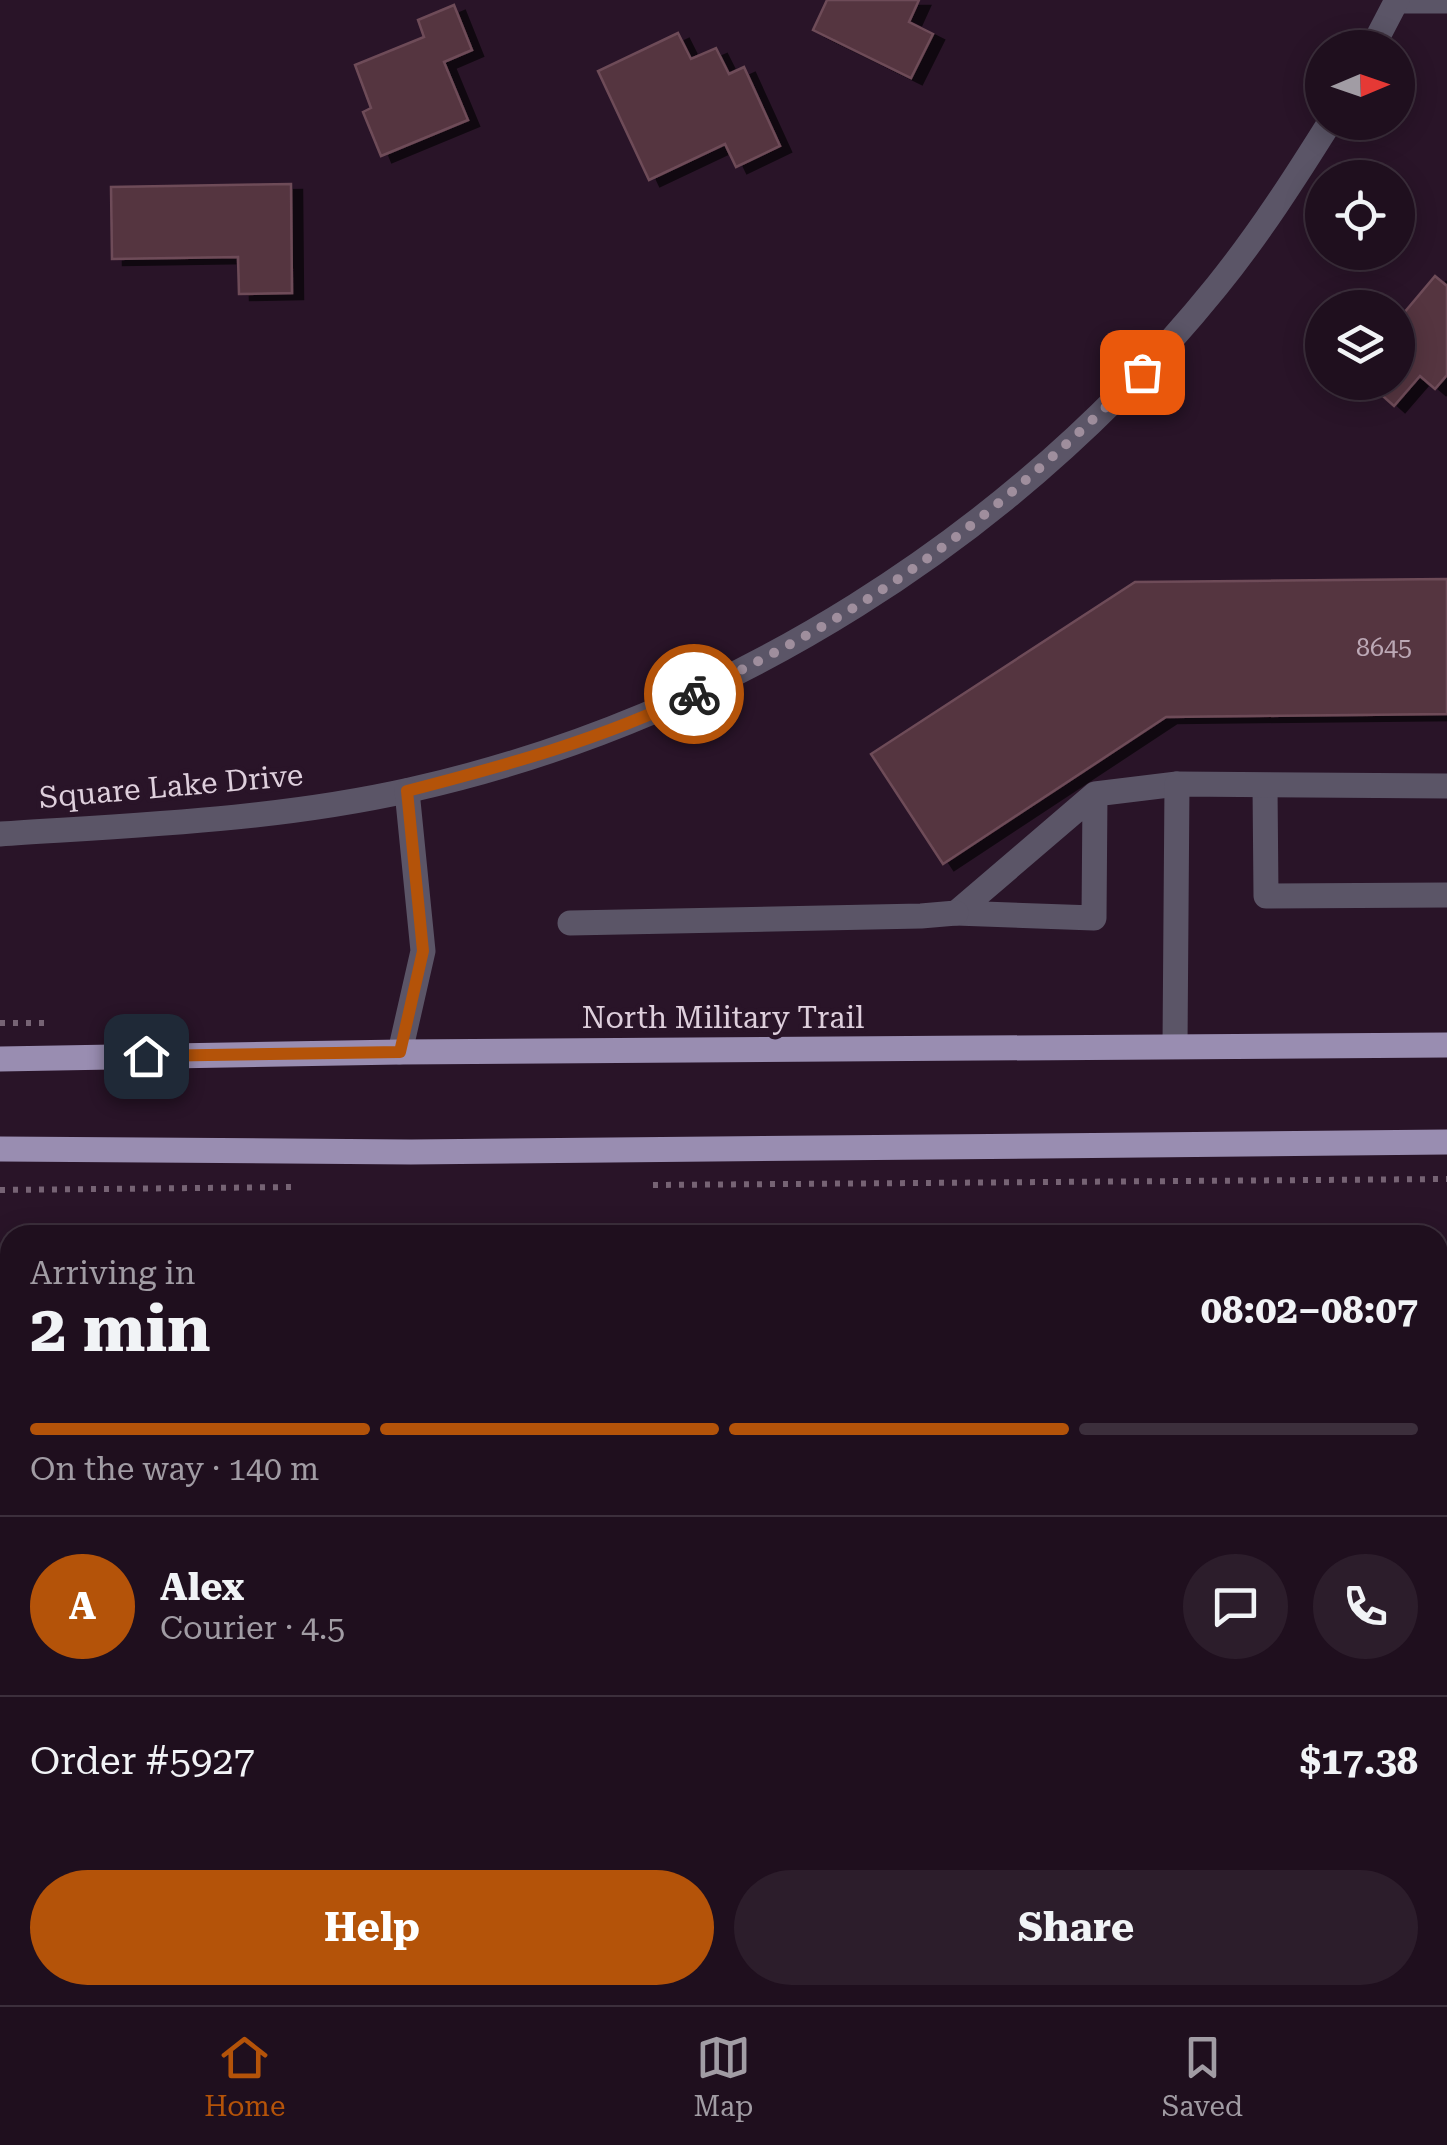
<!DOCTYPE html>
<meta charset="utf-8">
<style>
body{margin:0;font-family:"Roboto Serif",serif;background:#2c1d2b;color:#f1f3f6;height:100vh;display:flex;flex-direction:column;font-size:38px;white-space:nowrap}
*{box-sizing:border-box;margin:0}
p{font-size:32px;color:#a19ca4}
.icon{flex:none;width:55px;height:55px;fill:none;stroke:currentColor;stroke-width:2;stroke-linecap:round;stroke-linejoin:round}
.map{position:relative;flex:1;overflow:hidden}
.details{position:absolute;left:0px;top:1225px;width:1448px;height:780px;display:flex;flex-direction:column;background:#1f0f1e;border-radius:30px 30px 0 0;box-shadow:0 5px 25px #0003,0 0 0 2px #3c2f3c}
.details>*{flex:none}
.needle{width:65px;rotate:88deg}
.controls{position:absolute;left:1305px;top:30px;display:grid;gap:20px}
.controls a{display:grid;place-items:center;width:110px;height:110px;border-radius:50%;background:#1f0f1e;box-shadow:0 5px 25px #0003,0 0 0 2px #3c2f3c;font-size:50px}
.pin{position:absolute;display:grid;place-items:center;width:85px;height:85px;color:#fff;margin:-42px;border-radius:20px;box-shadow:0 5px 15px #0006}
.courier{position:absolute;display:grid;place-items:center;width:100px;height:100px;margin:-50px;border:8px solid #b45309;border-radius:50%;background:#fff;color:#222;box-shadow:0 2px 12px #0007}
.summary em{font-style:normal;font-weight:700}
.summary div{display:flex;flex-direction:column-reverse}
.summary{display:flex;align-items:center;justify-content:space-between;height:170px;padding:0 30px}
h1{font-size:65px;font-weight:700;line-height:75px}
.bar{display:grid;grid-template-columns:repeat(4,1fr);gap:15px 10px;align-content:center;height:120px;padding:0 30px}
.bar i{height:12px;border-radius:8px;background:#3c2f3c}
.bar .on{background:#b45309}
.bar p{grid-column:span 4}
.line{display:flex;align-items:center;gap:25px;padding:0 30px;border-top:2px solid #3c2f3c}
.line div{flex:1}
.round{display:grid;place-items:center;flex:none;width:105px;height:105px;border-radius:52px;background:#2c1d2b}
.cta{display:flex;gap:20px;margin-top:auto;padding:20px 30px}
.cta a{flex:1;height:115px;border-radius:60px;background:#b45309;color:#fff;font-size:40px;font-weight:700;line-height:115px;text-align:center}
.cta a+a{background:#2c1d2b;color:#f1f3f6}
.menu{display:flex;justify-content:space-around;align-items:center;height:140px;border-top:2px solid #3c2f3c;background:#1f0f1e;font-size:28px;color:#a19ca4}
.menu a{display:grid;justify-items:center;gap:5px}
.menu .on{color:#b45309}
.map>svg:first-child{display:block}
.building{fill:#553541;stroke:#6e4c58;stroke-width:2.5;filter:url(#shadow)}
.lines{fill:none;stroke-linecap:round;stroke-linejoin:round}
.path{stroke:#766374;stroke-width:6;stroke-dasharray:5 8;stroke-linecap:butt}
.minor{stroke:#5b5567;stroke-width:25}
.major{stroke:#998db1;stroke-width:25}
.done{stroke:#9f8e9d;stroke-width:10;stroke-dasharray:0 18}
.route{stroke:#b45309;stroke-width:12}
.labels{text-anchor:middle;dominant-baseline:central;stroke-width:9;stroke-linejoin:round;paint-order:stroke}
.number-label{font-size:25px;fill:#bca8b5}
.street-label{font-size:30px;fill:#decfdc;stroke:#291428}
</style>
<div class="map">
<svg width="1447" height="2005" viewBox="0 0 1447 2005">
<defs>
<filter id="shadow"><feDropShadow dx="11" dy="6" stdDeviation="0" flood-color="#0009"/></filter>
</defs>
<rect width="100%" height="100%" fill="#291428"/>
<g class="building">
<polygon points="827,0 919,0 909,22 933,34 911,78 813,30"/>
<polygon points="454,5 472,50 444,62 468,120 381,156 363,112 371,108 355,65 424,37 418,20"/>
<polygon points="678,33 691,59 716,48 729,74 744,67 780,146 736,167 725,144 649,180 598,71"/>
<polygon points="291,184 292,293 239,294 238,257 112,259 111,187"/>
<polygon points="1435,276 1447,286 1447,375 1435,389 1420,376 1394,406 1367,382 1398,382 1398,320"/>
<polygon points="1447,579 1447,714 1166,717 943,864 871,754 1135,582"/>
<polygon points="1438,1320 1447,1321 1446,1459 1438,1457"/>
<polygon points="10,1448 10,1536 0,1530 0,1465"/>
<polygon points="0,1561 10,1564 10,1644 0,1642"/>
<polygon points="0,1679 10,1679 10,1727 0,1728"/>
<polygon points="0,1756 7,1756 10,1833 0,1833"/>
<polygon points="772,1995 815,1995 793,2005 776,2005"/>
<polygon points="852,1995 894,1995 894,2003 852,2000"/>
<polygon points="937,1995 1029,1995 1023,2005 931,2005"/>
<rect x="1229" y="1995" width="84" height="10"/>
</g>
<g class="lines">
<g class="path">
<polyline points="0,1023 44,1023"/>
<polyline points="653,1185 1447,1179"/>
<polyline points="0,1190 296,1187"/>
</g>
<g class="minor">
<polyline points="1396,1 1447,1"/>
<polyline points="1372,48 1397,0"/>
<polyline points="1265,786 1266,896 1447,895"/>
<polyline points="1095,794 1094,918 956,913 1095,794 1177,784"/>
<path d="M0,834C137,825 276,820 410,790C726,719 1014,537 1217,286C1259,234 1295,178 1330,122"/>
<polyline points="570,923 921,916 956,913"/>
<polyline points="1175,1046 1177,784 1447,786"/>
<polyline points="400,1052 423,951 407,791"/>
<polyline points="1438,1663 1442,1693 1443,2005"/>
<polyline points="0,1908 10,1907"/>
<polyline points="0,1989 10,1986"/>
<polyline points="522,1995 550,2005"/>
<polyline points="639,1995 656,2005"/>
</g>
<g class="major">
<polyline points="0,1059 400,1052 1447,1045"/>
<polyline points="0,1149 411,1152 1447,1142"/>
</g>
</g>
<g class="lines">
<path class="done" d="M694,694C757,662 821,630 880,591C976,528 1061,452 1142,372"/>
<path class="route" d="M146,1056L400,1052L423,951L407,791C504,766 603,739 694,694"/>
</g>
<g class="labels">
<g class="number-label">
<text x="1384" y="647">8645</text>
</g>
<g class="street-label">
<text transform="translate(171 786) rotate(-5)">Square Lake Drive</text>
<text x="723" y="1017">North Military Trail</text>
</g>
</g>
</svg>
<div class="controls">
<a><svg class="needle" viewBox="-14 -14 28 28"><path d="M0-13l5 13h-10z" fill="#e53935"/><path d="M0 13l5-13h-10z" fill="#a19ca4"/></svg></a>
<a><svg class="icon" aria-label="locate" viewBox="0 0 24 24"><circle cx="12" cy="12" r="6"/><path d="M12 2v4M12 18v4M2 12h4M18 12h4"/></svg></a>
<a><svg class="icon" aria-label="layers" viewBox="0 0 24 24"><path d="M12 4l9 5-9 5-9-5zM3 14l9 5 9-5"/></svg></a>
</div>
<div class="pin" style="left:1142px;top:372px;background:#ea580c"><svg class="icon" aria-label="bag" viewBox="0 0 24 24"><path d="M5 8h14l-1 12H6zM9 8a3 3 0 0 1 6 0"/></svg></div>
<div class="pin" style="left:146px;top:1056px;background:#1f2937"><svg class="icon" aria-label="home" viewBox="0 0 24 24"><path d="M3 11l9-7 9 7M6 9v11h12V9"/></svg></div>
<div class="courier" style="left:694px;top:694px"><svg class="icon" aria-label="bike" viewBox="0 0 24 24"><circle cx="6" cy="16" r="4"/><circle cx="18" cy="16" r="4"/><path d="M6 16l4-8h5l3 8M10 8l3 8H6M13 5h3"/></svg></div>
<section class="details">
<div class="summary"><div><h1>2 min</h1><p>Arriving in</p></div><em>08:02–08:07</em></div>
<div class="bar"><i class="on"></i><i class="on"></i><i class="on"></i><i></i><p>On the way · 140 m</p></div>
<div class="line" style="height:180px"><b class="round" style="background:#b45309;color:#fff">A</b><div><b>Alex</b><p>Courier · 4.5</p></div><a class="round"><svg class="icon" aria-label="chat" viewBox="0 0 24 24"><path d="M4 5h16v11H9l-5 4z"/></svg></a><a class="round"><svg class="icon" aria-label="phone" viewBox="0 0 24 24"><path d="M5 4h4l2 5-3 2q2 4 5 5l2-3 5 2v4C11 20 4 13 5 4z"/></svg></a></div>
<div class="line" style="height:130px"><div>Order #5927</div><b>$17.38</b></div>
<div class="cta"><a>Help</a><a>Share</a></div>
</section>
</div>
<nav class="menu">
<a class="on"><svg class="icon" aria-label="home" viewBox="0 0 24 24"><path d="M3 11l9-7 9 7M6 9v11h12V9"/></svg>Home</a>
<a><svg class="icon" aria-label="map" viewBox="0 0 24 24"><path d="M3 6l6-2 6 2 6-2v14l-6 2-6-2-6 2zM9 4v14M15 6v14"/></svg>Map</a>
<a><svg class="icon" aria-label="saved" viewBox="0 0 24 24"><path d="M7 4h10v16l-5-4-5 4z"/></svg>Saved</a>
</nav>
